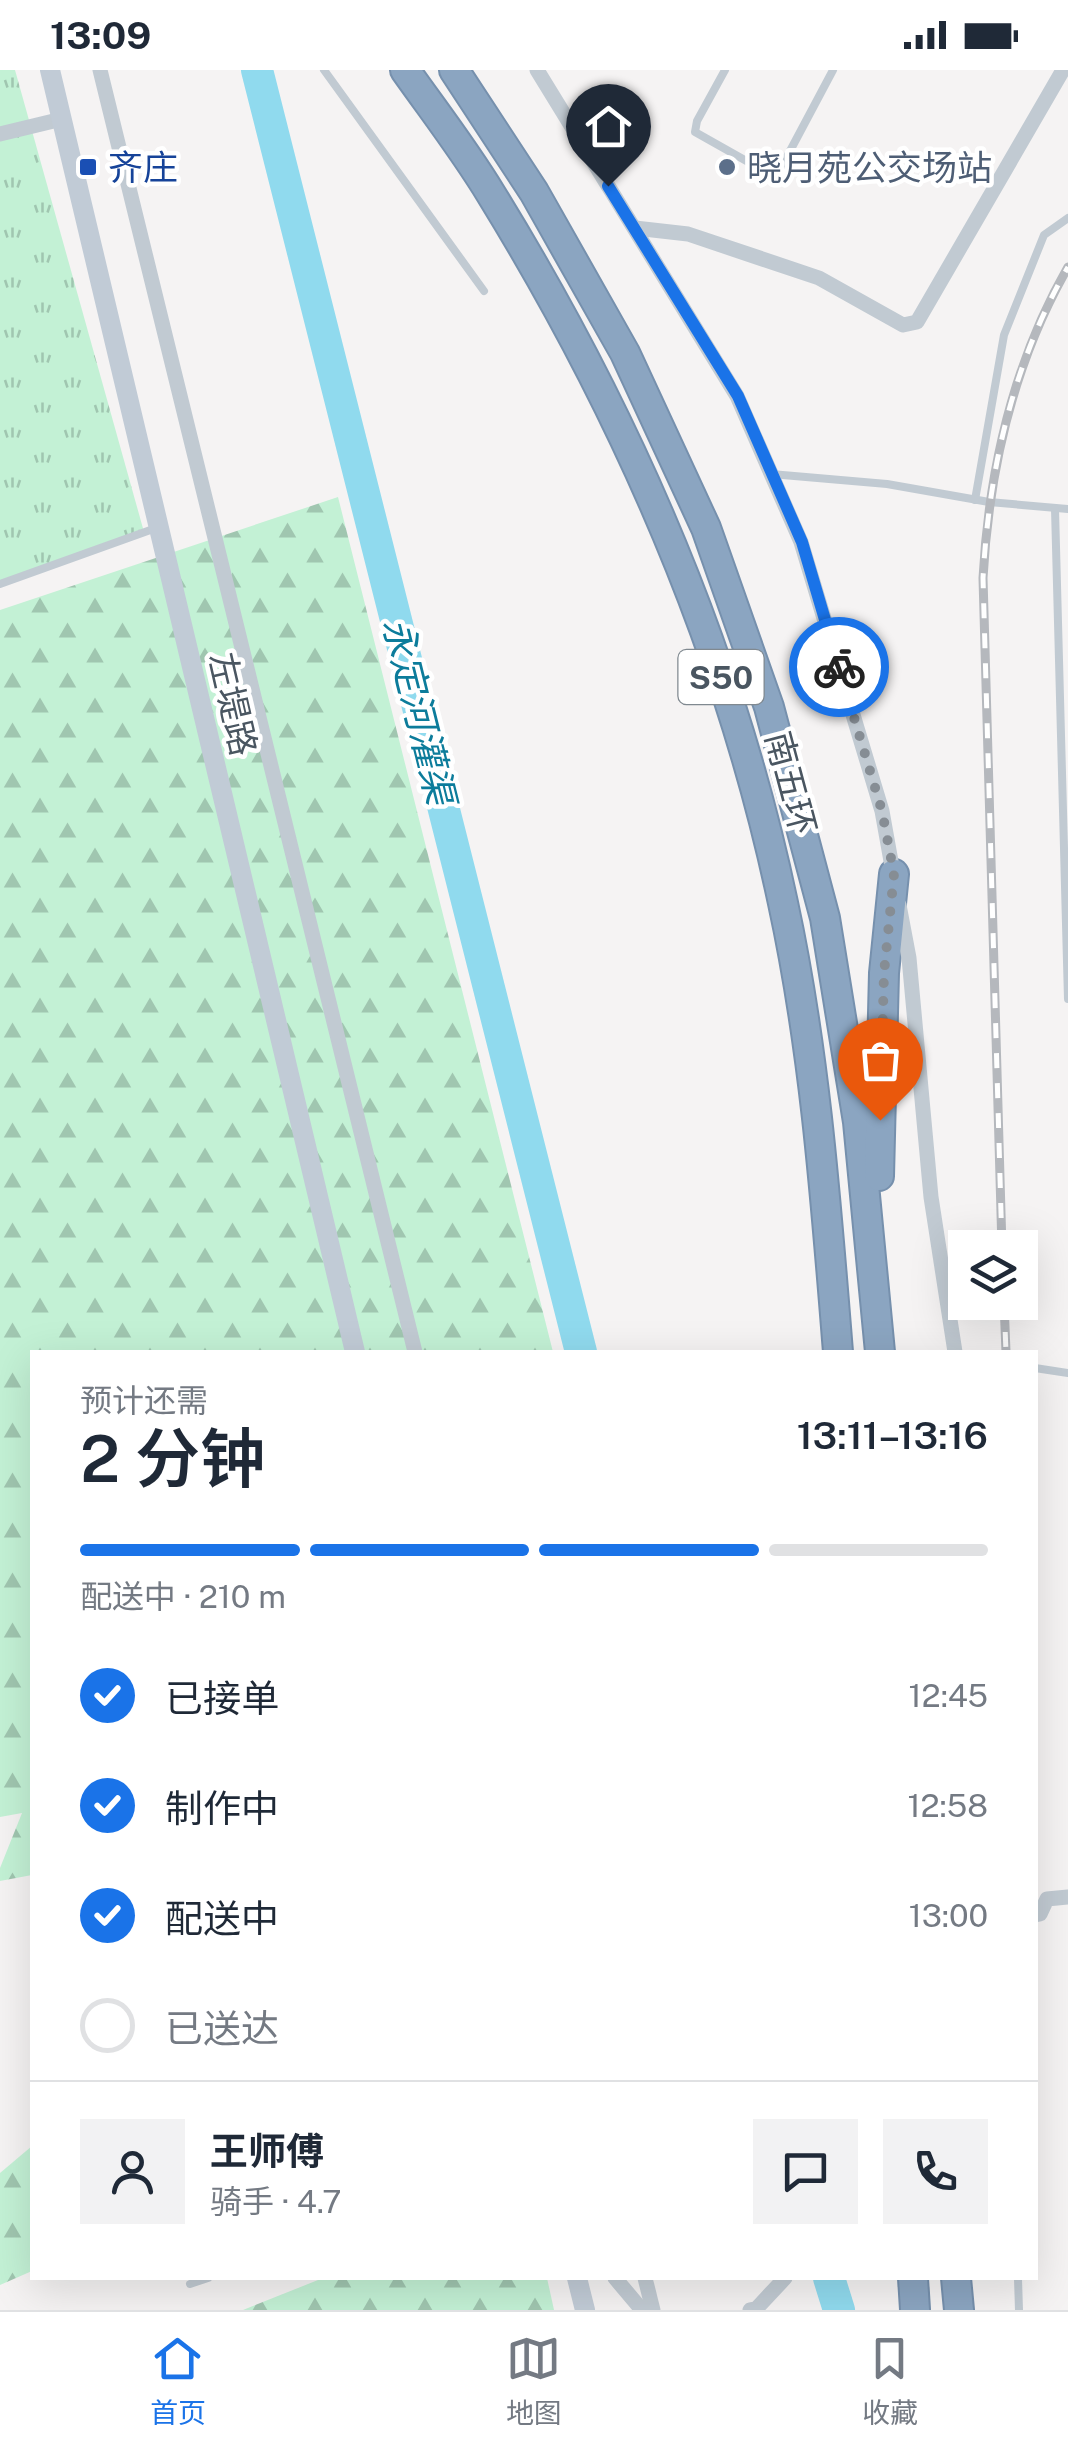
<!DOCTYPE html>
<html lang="zh">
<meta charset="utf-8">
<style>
body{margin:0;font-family:"Public Sans","Noto Sans SC",sans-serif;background:#f2f2f3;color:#1f2937;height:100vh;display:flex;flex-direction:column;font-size:38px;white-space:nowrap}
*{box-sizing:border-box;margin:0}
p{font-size:32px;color:#747a83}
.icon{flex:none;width:55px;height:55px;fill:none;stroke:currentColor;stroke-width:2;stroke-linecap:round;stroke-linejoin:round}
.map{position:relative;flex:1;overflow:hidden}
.drawer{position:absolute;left:30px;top:1280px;width:1008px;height:930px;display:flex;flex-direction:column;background:#fff;border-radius:0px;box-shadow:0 10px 40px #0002}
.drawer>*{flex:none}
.controls{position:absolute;left:948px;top:1160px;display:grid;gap:20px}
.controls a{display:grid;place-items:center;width:90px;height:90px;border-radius:0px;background:#fff;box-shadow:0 10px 40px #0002;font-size:50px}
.pin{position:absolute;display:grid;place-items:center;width:85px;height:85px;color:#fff;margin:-102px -42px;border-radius:50% 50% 50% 0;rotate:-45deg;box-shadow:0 0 10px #0007}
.pin .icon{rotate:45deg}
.courier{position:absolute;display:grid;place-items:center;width:100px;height:100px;margin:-50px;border:8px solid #1a73e8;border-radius:50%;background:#fff;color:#222;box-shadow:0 2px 12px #0007}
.head em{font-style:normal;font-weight:600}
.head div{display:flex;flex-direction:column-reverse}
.head{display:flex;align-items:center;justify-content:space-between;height:170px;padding:0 50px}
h1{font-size:65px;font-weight:600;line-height:75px}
.bar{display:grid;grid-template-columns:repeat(4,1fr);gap:15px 10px;align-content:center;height:120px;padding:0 50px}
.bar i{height:12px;border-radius:8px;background:#e0e1e3}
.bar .selected{background:#1a73e8}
.bar p{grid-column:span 4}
.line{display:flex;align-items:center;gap:25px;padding:0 50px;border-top:2px solid #e0e1e3}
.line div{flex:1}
.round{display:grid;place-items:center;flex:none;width:105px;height:105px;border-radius:0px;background:#f2f2f3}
ol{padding:0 50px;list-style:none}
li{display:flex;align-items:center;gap:30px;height:110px}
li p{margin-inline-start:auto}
li .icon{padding:10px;border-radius:50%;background:#1a73e8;color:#fff;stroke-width:4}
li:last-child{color:#747a83}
li i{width:55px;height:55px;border:5px solid #e0e1e3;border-radius:50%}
.status{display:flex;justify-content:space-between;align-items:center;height:70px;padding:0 50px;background:#fff;direction:ltr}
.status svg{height:28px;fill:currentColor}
.tabs{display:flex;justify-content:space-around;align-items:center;height:140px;border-top:2px solid #e0e1e3;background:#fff;font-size:28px;color:#747a83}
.tabs a{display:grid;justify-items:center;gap:5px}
.tabs .selected{color:#1a73e8}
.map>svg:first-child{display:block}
.grass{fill:url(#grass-tufts)}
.forest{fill:url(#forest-firs)}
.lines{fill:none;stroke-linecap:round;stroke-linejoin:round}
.river{stroke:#90daee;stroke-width:32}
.highway-casing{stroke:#7690ad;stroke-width:32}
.lane{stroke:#c1cad2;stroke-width:8}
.street{stroke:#c1cad2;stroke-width:15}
.secondary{stroke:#c1cbd6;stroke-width:20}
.highway{stroke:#8ba5c1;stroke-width:28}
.rail-casing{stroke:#b5b8bd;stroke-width:9}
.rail{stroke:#fff;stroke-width:5;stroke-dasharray:15;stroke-linecap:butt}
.done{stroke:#868d94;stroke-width:10;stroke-dasharray:0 18}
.route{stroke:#1a73e8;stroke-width:12}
.transit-dot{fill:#1a4fb4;stroke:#fff;stroke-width:4}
.service-dot{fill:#5c6f8a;stroke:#fff;stroke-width:4}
.labels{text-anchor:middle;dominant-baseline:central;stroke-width:9;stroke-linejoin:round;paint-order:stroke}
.shield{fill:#fff;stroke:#808990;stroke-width:2.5}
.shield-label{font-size:32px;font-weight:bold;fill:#4a5661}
.transit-label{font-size:35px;fill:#164399;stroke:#fff;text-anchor:start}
.service-label{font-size:35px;fill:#4e5e75;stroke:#fff;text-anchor:start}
.street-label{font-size:35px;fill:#4a5661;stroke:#fff}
.water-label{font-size:38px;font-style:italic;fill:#0c7c9b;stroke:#fff}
</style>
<div class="status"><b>13:09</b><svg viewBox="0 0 49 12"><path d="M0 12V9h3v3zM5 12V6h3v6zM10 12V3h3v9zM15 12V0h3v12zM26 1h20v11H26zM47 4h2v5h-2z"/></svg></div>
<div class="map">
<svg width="1068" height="2240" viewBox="0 0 1068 2240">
<defs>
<pattern id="grass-tufts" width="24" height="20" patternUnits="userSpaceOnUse" patternTransform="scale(2.5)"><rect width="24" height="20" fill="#c3f1d5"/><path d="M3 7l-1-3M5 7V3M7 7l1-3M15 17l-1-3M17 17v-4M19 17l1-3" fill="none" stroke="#a0c6b0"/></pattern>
<pattern id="forest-firs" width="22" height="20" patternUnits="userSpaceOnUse" patternTransform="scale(2.5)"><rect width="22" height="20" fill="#c3f1d5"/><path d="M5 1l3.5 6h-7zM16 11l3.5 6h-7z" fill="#a0c6b0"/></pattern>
</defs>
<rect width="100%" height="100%" fill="#f5f3f3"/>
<polygon class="grass" points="0,0 15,0 144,462 0,515"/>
<g class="forest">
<polygon points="338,427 553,1282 32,1282 32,1805 0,1811 0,1798 22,1743 0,1747 0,540"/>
<polygon points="32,2076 32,2201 0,2215 0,2103"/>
<polygon points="323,2208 547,2208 554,2240 243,2240"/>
</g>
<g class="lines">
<g class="river">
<polyline points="257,0 581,1282"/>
<polyline points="829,2208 839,2240"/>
</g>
<defs>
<g id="highway">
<path d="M405,0C434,41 465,81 491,124C626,343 730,581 783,833C815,981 826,1132 838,1282"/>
<polyline points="454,0 534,122 625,283 706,458 769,637 825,848 858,1052 880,1282"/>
<polyline points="879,1106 884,903 894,804"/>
<polyline points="913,2208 915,2240"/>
<polyline points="956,2208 959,2240"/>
</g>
</defs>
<use href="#highway" class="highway-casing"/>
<g class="lane">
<polyline points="324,0 484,221"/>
<polyline points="725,0 697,51 695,62 750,93 773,100 782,96 833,0"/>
<polyline points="771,404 887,414 989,432 1068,439"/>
<polyline points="975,430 1004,265 1044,165 1068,148"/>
<polyline points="1055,439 1068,929"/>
<polyline points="0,514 156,458"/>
<polyline points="1035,1298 1068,1303"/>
<polyline points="1018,2208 1019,2240"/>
<polyline points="190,2214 208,2208"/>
</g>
<g class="street">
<polyline points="100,0 415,1282"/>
<polyline points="537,0 737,326 801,472 882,741 894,808"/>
<polyline points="0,64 62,49"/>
<polyline points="635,158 688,164 819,208 903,255 917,252 1063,0"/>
<polyline points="899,835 909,888 931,1127 955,1282"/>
<polyline points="1035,1845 1040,1844 1047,1829 1068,1827"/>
<polyline points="615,2208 642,2240"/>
<polyline points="645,2208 653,2240"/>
<polyline points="750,2240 756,2239 785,2208"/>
</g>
<g class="secondary">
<polyline points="50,0 355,1282"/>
<polyline points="577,2208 585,2240"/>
</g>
<use href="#highway" class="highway"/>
<defs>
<g id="rail">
<path d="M1002,1178L983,508C989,398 1013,293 1068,197"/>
<polyline points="1004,1232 1006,1282"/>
</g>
</defs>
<use href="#rail" class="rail-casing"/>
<use href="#rail" class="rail"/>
</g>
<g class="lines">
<polyline class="done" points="839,597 882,741 894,804 884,903 880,1050"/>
<polyline class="route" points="608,116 738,326 802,472 839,597"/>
</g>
<rect class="transit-dot" x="78" y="87" width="20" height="20" rx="5"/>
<circle class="service-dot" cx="727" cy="97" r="10"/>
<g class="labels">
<rect class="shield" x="678.5" y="580" width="85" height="54" rx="8"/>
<g class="shield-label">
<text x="721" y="607">S50</text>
</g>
<g class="transit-label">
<text x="108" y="97">齐庄</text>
</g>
<g class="service-label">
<text x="747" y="97">晓月苑公交场站</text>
</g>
<g class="street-label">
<text transform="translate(233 634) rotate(77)">左堤路</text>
<text transform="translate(791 713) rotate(75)">南五环</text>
</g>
<g class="water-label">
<text transform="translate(419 641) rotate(76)">永定河灌渠</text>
</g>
</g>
</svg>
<div class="controls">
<a><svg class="icon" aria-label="layers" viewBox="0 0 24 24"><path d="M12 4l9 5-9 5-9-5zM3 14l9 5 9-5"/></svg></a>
</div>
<div class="pin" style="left:880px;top:1050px;background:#ea580c"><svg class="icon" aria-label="bag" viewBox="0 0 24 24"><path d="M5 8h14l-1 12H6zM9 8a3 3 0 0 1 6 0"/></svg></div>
<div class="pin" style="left:608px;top:116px;background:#1f2937"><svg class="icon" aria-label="home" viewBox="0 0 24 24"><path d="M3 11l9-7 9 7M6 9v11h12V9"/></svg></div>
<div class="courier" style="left:839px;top:597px"><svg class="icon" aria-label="bike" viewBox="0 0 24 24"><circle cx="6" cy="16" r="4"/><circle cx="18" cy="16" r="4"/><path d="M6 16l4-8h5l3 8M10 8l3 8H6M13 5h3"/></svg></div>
<section class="drawer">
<div class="head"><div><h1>2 分钟</h1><p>预计还需</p></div><em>13:11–13:16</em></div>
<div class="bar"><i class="selected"></i><i class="selected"></i><i class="selected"></i><i></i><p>配送中 · 210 m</p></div>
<ol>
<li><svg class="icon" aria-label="check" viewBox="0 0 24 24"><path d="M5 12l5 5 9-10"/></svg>已接单<p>12:45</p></li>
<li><svg class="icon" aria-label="check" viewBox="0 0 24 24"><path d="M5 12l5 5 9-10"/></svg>制作中<p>12:58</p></li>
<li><svg class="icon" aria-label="check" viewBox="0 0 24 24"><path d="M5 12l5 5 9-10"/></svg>配送中<p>13:00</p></li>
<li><i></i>已送达</li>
</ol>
<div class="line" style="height:180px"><a class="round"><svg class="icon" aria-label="person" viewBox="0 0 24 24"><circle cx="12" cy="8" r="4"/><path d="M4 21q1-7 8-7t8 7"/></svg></a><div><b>王师傅</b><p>骑手 · 4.7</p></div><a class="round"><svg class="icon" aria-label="chat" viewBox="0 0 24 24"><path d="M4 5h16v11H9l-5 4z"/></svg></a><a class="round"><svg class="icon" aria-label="phone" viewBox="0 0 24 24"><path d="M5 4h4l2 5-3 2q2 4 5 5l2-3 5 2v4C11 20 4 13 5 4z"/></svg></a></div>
</section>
</div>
<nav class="tabs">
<a class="selected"><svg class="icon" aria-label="home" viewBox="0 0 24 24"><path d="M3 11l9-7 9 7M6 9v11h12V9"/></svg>首页</a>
<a><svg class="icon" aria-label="map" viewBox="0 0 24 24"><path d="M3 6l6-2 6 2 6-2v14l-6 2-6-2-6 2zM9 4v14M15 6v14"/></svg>地图</a>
<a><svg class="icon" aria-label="saved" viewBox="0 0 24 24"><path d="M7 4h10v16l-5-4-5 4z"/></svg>收藏</a>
</nav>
